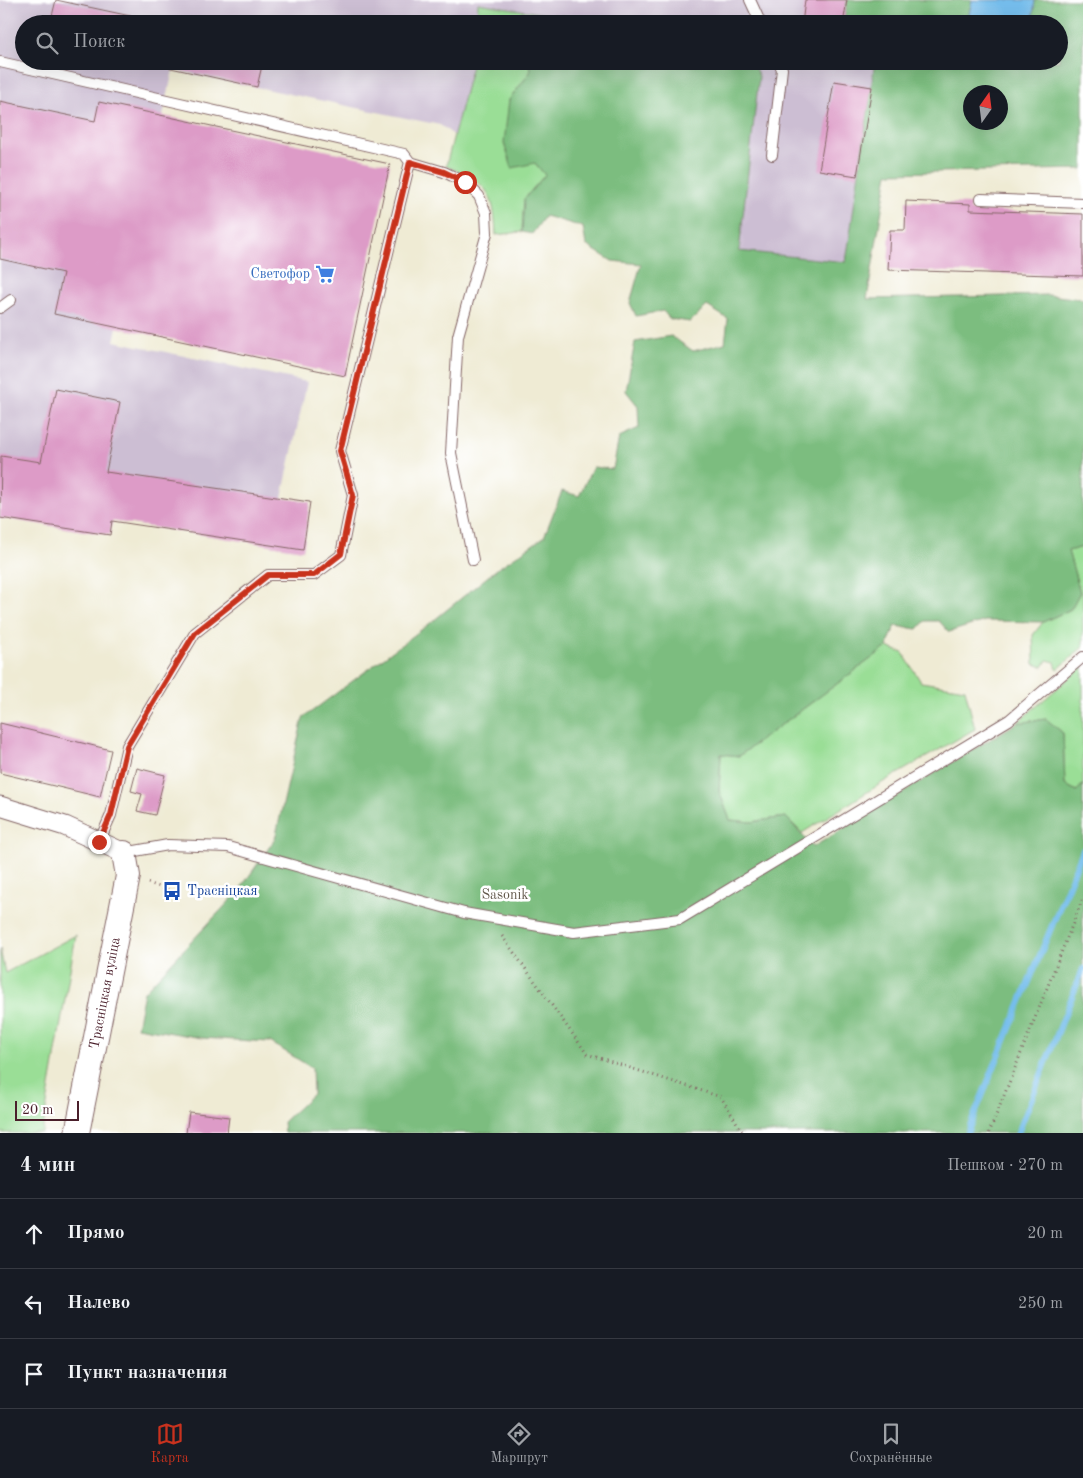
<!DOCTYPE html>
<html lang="ru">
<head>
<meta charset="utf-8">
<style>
  :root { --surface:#171b24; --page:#20242c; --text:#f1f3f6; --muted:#9ea1a6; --line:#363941; --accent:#c8321e }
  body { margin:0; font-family:"Old Standard TT",serif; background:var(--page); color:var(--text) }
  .compass { position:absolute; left:963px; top:85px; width:45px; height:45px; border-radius:50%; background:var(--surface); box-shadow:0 5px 20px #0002; rotate:14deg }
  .scale { position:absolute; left:15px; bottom:12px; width:64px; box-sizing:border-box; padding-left:5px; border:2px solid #4a1f2b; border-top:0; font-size:14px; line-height:18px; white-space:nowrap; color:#4a1f2b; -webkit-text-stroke:4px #fff; paint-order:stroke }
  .stop { position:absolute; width:15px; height:15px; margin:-11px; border:4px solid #c8321e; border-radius:50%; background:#fff }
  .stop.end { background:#c8321e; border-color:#fff; box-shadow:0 1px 5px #0008 }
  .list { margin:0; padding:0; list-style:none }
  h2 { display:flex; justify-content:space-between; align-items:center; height:65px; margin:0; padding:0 20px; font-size:21px }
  h2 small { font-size:16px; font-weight:400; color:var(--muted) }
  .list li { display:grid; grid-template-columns:32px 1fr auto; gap:15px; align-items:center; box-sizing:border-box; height:70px; padding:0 20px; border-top:1px solid var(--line) }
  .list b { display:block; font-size:19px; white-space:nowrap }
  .list em { font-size:16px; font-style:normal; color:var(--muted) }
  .icon { flex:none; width:28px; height:28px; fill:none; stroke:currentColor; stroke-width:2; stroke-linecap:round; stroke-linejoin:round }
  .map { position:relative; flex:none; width:1083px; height:1133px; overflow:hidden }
  .search { position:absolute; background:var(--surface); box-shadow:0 5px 20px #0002; left:15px; right:15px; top:15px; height:55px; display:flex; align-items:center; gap:12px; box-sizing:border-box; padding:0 18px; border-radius:28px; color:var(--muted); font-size:19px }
  .sheet { height:275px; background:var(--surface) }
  nav { display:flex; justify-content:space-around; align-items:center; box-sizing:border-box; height:70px; border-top:1px solid var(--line); background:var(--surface); font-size:14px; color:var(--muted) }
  nav a { display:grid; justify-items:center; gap:2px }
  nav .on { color:var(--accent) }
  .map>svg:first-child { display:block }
  .industrial { fill:#ccbed3 }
  .green { fill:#9ade96; stroke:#727e60 }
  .forest { fill:#7bbd7f; stroke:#626e55; fill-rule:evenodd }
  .water { fill:#74bdec; stroke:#5f6e8c }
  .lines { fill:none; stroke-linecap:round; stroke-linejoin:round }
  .stream { stroke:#74bdec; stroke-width:6 }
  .building { fill:#dd9bc7 }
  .service-casing { stroke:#846666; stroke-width:12 }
  .minor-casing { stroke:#846666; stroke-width:21 }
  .tertiary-casing { stroke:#846666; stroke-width:26 }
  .path { stroke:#846666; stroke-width:3; stroke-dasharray:1 4; stroke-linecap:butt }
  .service { stroke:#fff; stroke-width:10 }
  .minor { stroke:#fff; stroke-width:19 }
  .tertiary { stroke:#fff; stroke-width:24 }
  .route { stroke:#c8321e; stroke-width:6 }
  .labels { text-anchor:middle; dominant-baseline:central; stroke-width:5; stroke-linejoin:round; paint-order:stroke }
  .shop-label { font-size:14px; fill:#366cbe; stroke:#fff; text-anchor:end }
  .transit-label { font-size:14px; fill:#164399; stroke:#fff; text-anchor:start }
  .park-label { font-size:14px; fill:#62584b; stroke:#fff }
  .street-label { font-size:14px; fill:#4a1f2b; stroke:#fff }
</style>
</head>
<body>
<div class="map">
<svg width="1083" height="1133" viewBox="0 0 1083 1133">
  <rect width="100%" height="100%" fill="#fff"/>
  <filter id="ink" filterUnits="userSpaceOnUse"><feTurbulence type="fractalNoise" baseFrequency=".02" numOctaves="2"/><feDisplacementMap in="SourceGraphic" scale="10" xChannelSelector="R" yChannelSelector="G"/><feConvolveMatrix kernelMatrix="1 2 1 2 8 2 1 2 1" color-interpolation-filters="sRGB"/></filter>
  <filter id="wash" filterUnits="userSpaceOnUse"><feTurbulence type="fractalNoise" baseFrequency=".0096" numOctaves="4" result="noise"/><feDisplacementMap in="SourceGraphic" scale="20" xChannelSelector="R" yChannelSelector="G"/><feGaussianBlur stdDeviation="1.12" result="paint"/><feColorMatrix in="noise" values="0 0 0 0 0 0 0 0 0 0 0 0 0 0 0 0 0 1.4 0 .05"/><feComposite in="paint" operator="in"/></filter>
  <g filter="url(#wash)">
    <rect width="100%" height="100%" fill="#efebd4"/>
    <path class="industrial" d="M0 0H847L843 24H626L532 12 478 3 477 24H24V61H473L455 136 440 125 173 70 114 341 307 382 282 498 310 502 303 550 112 521 110 535 0 518Z
      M751 61H875L846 262 738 252 759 76Z"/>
    <path class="green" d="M478 3 532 12 529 24H477Z
      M473 61H528L531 71 509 100 535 163 545 175 524 199 522 232 496 235C494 190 487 183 446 166Z
      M1083 547V647L1057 670 1055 662 1047 660 1043 667 1034 664 1033 635 1043 622 1071 609 1080 592 1068 551Z
      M887 647 903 653 921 682 965 689 975 729 885 781 802 833 786 817 751 822 730 820 719 791 721 754 739 756Z
      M1083 666V784L1077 791 1065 785 1063 733 1046 719 1017 723Z
      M76 935 42 1133H0V949L5 973Z"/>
    <path class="forest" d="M847 0H972L968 19 976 24H843Z
      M1035 0H1083V169L888 173 867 299 1048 295 1083 299V547L1068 551 1080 592 1071 609 1043 622 985 621 949 632 939 621H925L918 629 895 626 887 647 739 756 721 754 719 791 730 820 751 822 786 817 813 847 1017 723 1046 719 1063 733 1065 785 1077 791 1083 784V1133H284L283 1122 313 1094 312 1068 270 1042 202 1038 137 1027 144 992 238 892 275 839 303 718 433 621 497 569 544 537 562 491 579 496 593 467 613 469 619 437 639 428 638 406 626 391 635 342 671 336 693 351 725 343 728 319 707 306 690 322 670 319 663 311 636 316 630 303 641 264 612 261 586 245 583 227 545 216 532 234 522 232 524 199 545 175 535 163 512 168 504 143 509 100 531 71 528 61H751L759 76 739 251 846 262 875 61H1059V24H1032ZM970 92H1000V122H970Z
      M532 12 626 24H529Z"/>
    <path class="water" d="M972 0H1035L1032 24H976L968 19Z"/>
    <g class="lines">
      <path class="stream" d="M967 1133 1083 850
        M1018 1133 1083 969"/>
    </g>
    <g id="blocks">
      <path class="building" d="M56 0 163 23V24H50Z
        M805 0H847L843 24H802Z
        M139 61H263L257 87Z
        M834 81 872 87 857 176 819 170Z
        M0 101 95 121 99 102 390 164 345 376 54 314 63 273 0 259Z
        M906 201 970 204V210L1083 214V276L888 270 890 230H905Z
        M56 389 120 402 106 472 310 502 303 550 112 521 110 535 0 518 1 456 41 462Z
        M0 723 111 750 100 797 0 773Z
        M137 768 165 775 155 815 137 811 142 794 131 791Z
        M189 1112 229 1117 227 1133H186Z"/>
    </g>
  </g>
  <g filter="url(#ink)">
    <use href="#blocks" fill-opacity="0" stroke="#846666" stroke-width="1"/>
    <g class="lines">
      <g class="service-casing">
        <path id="service" d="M750 0 761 24
          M0 62 404 154 410 162 340 451 353 495 341 555 314 575H268L195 633 127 746 111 815 99 842
          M772 155 782 69 778 61
          M410 162 444 172 465 182 479 196 486 213 487 233 458 336 451 453 473 560
          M981 199 1083 203
          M0 308 11 300
          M124 853 168 845 228 847 464 913 574 932 680 919 1009 720 1083 657"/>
      </g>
      <g class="minor-casing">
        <path id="minor" d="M0 806 65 826 124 853"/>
      </g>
      <g class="tertiary-casing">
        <path id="tertiary" d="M77 1133 128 876 124 853"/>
      </g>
      <path class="path" d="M148 883 172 891
        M502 936 587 1054 721 1097 743 1133
        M989 1133 1083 898"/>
      <use href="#service" class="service"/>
      <use href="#minor" class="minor"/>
      <use href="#tertiary" class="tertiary"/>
    </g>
  </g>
  <g class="lines" filter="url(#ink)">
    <path class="route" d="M99 842 111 815 127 746 195 633 268 575H314L341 554 353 495 340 451 410 162 444 172 465 182"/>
  </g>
  <defs>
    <g id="supermarket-bare" transform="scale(1.5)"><path d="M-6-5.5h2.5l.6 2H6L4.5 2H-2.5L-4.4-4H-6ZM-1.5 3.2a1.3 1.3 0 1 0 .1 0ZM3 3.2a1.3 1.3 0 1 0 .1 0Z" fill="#3f7fe0" stroke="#fff" stroke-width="2.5" paint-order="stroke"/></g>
    <g id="bus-bare" transform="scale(1.5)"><path d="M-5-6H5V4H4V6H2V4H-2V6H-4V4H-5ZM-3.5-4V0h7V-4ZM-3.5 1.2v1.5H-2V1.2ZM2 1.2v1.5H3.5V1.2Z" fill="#1a4fb4" stroke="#fff" stroke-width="2.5" paint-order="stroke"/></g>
  </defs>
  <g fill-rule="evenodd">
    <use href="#supermarket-bare" x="325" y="274"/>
    <use href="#bus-bare" x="172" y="891"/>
  </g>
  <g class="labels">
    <g class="shop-label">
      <text x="310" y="274">Светофор</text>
    </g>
    <g class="transit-label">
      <text x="187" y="891">Трасніцкая</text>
    </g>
    <g class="park-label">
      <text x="505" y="895">Sasonik</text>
    </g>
    <g class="street-label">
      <text transform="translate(105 993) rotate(-79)">Трасніцкая вуліца</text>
    </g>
  </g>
</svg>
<svg class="compass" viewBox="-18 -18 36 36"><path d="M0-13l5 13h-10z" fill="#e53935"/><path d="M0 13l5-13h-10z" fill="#9ea1a6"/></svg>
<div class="scale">20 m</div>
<div class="stop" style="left:465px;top:182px"></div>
<div class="stop end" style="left:99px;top:842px"></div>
<div class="search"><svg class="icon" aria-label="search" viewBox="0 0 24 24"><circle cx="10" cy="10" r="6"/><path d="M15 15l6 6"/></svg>Поиск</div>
</div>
<section class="sheet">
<h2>4 мин<small>Пешком · 270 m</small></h2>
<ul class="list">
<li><svg class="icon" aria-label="ahead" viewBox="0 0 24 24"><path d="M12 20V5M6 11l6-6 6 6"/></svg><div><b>Прямо</b></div><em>20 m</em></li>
<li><svg class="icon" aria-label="left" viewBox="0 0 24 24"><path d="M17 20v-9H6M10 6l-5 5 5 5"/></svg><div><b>Налево</b></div><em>250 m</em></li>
<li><svg class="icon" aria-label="arrive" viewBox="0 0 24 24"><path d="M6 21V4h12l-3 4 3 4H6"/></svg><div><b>Пункт назначения</b></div></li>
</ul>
</section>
<nav>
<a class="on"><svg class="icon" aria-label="map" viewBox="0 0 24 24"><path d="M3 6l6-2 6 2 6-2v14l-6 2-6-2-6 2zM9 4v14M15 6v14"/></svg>Карта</a>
<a><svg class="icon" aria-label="directions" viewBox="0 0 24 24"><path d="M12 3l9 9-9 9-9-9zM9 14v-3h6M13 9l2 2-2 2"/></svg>Маршрут</a>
<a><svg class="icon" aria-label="saved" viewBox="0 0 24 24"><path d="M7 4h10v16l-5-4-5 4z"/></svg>Сохранённые</a>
</nav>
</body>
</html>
